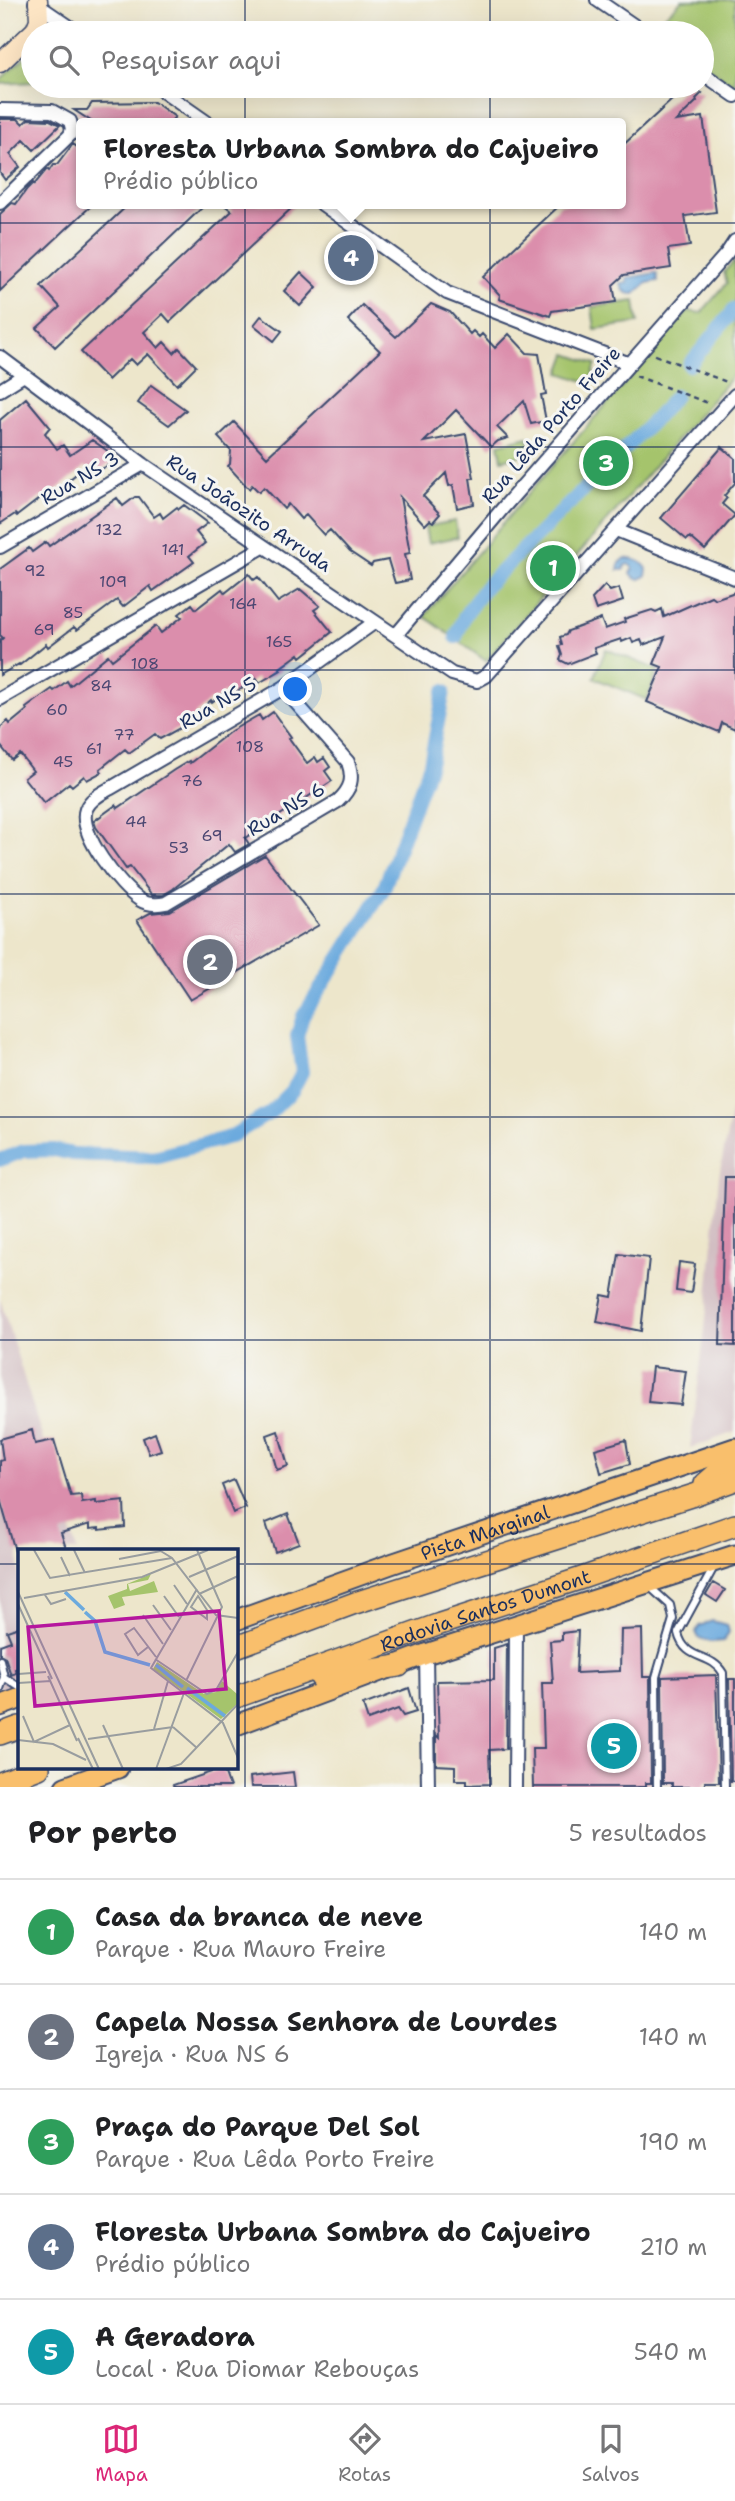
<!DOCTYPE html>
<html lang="pt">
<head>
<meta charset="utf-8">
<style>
  :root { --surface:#fff; --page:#f6f6f6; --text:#202124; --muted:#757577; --line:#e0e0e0; --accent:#db2777 }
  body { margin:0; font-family:"Shantell Sans",sans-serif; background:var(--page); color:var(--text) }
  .you { position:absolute; left:296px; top:690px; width:24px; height:24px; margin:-18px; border:5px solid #fff; border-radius:50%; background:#1a73e8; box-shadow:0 0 0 10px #1a73e833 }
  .badge { display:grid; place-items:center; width:46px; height:46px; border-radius:50%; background:var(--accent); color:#fff; font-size:23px; font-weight:700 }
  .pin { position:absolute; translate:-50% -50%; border:4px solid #fff; box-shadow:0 2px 7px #0006 }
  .popup { position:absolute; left:76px; top:118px; width:550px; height:91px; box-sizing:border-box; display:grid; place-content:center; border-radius:7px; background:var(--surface); filter:drop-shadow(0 2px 5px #0005); font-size:23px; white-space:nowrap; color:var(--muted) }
  .popup b { font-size:26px; color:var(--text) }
  .popup::after { content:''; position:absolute; left:50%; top:100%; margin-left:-14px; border:14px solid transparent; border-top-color:var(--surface) }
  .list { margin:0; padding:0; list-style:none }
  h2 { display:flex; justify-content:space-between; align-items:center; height:91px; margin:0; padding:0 28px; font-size:30px }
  h2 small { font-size:23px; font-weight:400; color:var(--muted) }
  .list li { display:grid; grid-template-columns:46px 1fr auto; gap:21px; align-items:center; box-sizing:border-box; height:105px; padding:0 28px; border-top:2px solid var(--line) }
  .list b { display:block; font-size:26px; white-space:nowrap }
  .list p { margin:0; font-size:23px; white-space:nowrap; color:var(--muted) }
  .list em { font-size:23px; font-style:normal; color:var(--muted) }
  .icon { flex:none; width:38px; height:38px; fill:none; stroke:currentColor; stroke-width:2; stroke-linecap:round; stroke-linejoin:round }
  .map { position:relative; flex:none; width:735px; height:1787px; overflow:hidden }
  .search { position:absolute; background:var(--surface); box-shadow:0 7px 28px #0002; left:21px; right:21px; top:21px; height:77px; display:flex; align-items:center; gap:18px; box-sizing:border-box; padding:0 24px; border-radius:38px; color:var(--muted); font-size:26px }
  .sheet { height:616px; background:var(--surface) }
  nav { display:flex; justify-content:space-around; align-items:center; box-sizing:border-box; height:98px; border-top:2px solid var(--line); background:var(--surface); font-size:19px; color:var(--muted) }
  nav a { display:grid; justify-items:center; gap:4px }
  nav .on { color:var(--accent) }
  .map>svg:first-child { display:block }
  .industrial { fill:#d2bec2 }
  .green { fill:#a5c46c; stroke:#607a65; stroke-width:2 }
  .water { fill:#6caade; stroke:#446c9e; stroke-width:2 }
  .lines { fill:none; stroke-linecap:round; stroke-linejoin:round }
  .canal { stroke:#6caade; stroke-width:14 }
  .building { fill:#db8eac }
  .service-casing { stroke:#3a4a6e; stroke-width:10 }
  .minor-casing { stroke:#3a4a6e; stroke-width:16 }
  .secondary-casing { stroke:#3a4a6e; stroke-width:21 }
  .primary-casing { stroke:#3a4a6e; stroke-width:23 }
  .trunk-casing { stroke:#3a4a6e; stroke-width:24 }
  .path { stroke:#3a4a6e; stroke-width:2.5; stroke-dasharray:5 5; stroke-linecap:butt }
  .service { stroke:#fff; stroke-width:6 }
  .minor { stroke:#fff; stroke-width:12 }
  .secondary { stroke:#fde5c4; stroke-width:18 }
  .primary { stroke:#f9bf6c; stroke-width:19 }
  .trunk { stroke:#f9bf6c; stroke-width:21 }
  .grid { fill:none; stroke:#1b2f5e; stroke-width:2; stroke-opacity:0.55 }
  .labels { text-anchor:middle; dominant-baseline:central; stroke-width:6; stroke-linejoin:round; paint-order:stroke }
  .number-label { font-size:16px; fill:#4b4772 }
  .street-label { font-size:19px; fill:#1b2f5e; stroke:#f6f6f2 }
  .inset-river { fill:none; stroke:#6caade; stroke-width:3.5 }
  .inset-road { fill:none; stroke:#999d9f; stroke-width:2 }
  .view { fill:#b5179e; fill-opacity:0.15; stroke:#b5179e; stroke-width:3.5 }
  .inset-edge { fill:none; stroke:#1b2f5e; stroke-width:3.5 }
</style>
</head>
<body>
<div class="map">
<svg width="735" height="1787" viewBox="0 0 735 1787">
  <rect width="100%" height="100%" fill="#f6f6f2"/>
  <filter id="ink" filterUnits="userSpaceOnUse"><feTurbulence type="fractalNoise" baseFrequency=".0143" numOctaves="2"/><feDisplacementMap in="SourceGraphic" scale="14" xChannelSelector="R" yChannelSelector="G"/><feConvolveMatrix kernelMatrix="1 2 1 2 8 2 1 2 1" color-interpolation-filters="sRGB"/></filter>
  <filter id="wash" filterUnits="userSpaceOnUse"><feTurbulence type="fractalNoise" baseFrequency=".00686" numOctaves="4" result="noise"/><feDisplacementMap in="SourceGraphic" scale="28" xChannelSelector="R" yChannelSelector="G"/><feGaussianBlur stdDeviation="1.57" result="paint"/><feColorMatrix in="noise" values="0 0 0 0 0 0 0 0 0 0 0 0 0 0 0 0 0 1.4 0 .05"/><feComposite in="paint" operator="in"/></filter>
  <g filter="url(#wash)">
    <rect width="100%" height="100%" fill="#ede6cb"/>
    <path class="industrial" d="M735 1093V1432L690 1448 705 1329 719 1176Z
      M0 1299 77 1551H19V1692L0 1699Z"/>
    <path class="green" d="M682 0H735V86L702 63V33H657L651 29Z
      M33 49V82L0 84V80Z
      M735 260V373L486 661 424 616 527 495 688 311 701 313 727 283 724 272Z
      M635 301 638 323 595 329 592 307Z
      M567 354 596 364 590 383 560 373Z
      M528 437 531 453 502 460 499 444Z
      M455 521 458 537 428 543 425 527Z
      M606 649 658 670 647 700 594 678Z"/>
    <path class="water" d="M657 273 658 281 647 283 635 294C627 294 623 292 621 284L628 283 627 278Z
      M624 559C633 558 643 561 647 569L646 576 640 579 635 578 631 573 633 568 629 564 625 565 624 570H618L619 564Z
      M712 1621 727 1625 729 1632 724 1641 710 1642 699 1638 696 1632 699 1626Z"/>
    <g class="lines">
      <path class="canal" d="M689 365 735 309
        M456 637 465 615 485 587 657 417 675 396
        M0 1160 24 1151 54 1150 73 1154 154 1157 230 1137 270 1113 292 1091 302 1072 297 1036 303 1016 384 888 430 764 444 691"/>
    </g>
    <g id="blocks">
      <path class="building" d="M687 86 702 93 696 99 697 101 676 121 703 117 716 212 685 216 690 246 668 249 671 268 624 275 613 285 616 302 552 311 550 316 499 299 500 295 483 277 561 204H620V148Z
        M154 102 175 117 169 123H94L74 110H87L92 103Z
        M0 119H18L23 124 28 119 50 120 60 125 34 150 24 140 10 154 20 167 5 180 0 173Z
        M73 144 81 150V204H93L0 291V214L12 203 16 204 27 189 33 183 34 185 47 169 49 171 53 165H57Z
        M129 204H206L55 347 37 328 60 307 41 286Z
        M223 204H296L170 322 163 314 144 332 158 348 164 342 174 353 179 348 196 366 177 385 148 354 136 365 130 359 108 380 81 352 232 211Z
        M301 272 317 287 300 306 284 291Z
        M431 304 450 312 470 334 473 331 479 337 482 334 495 348 509 334 527 353 539 354 546 394 541 395 546 421 531 424 524 401 497 427 508 438 498 441 491 447 456 410 424 442 466 434 474 478H470L474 504 457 508 453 485 449 486 446 473 423 496 440 514 433 522 430 520 425 525 400 497 410 553 405 554 410 580 395 583 388 560 373 563 371 566 350 552 330 530 324 535 306 515 301 519 288 504 284 509 264 487 259 492 252 485 249 489 228 466 230 464 231 451 218 437 234 422 267 457 380 351 348 320 362 305 396 337Z
        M261 316 282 331 274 341 254 325Z
        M151 385 186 410 169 425 138 403Z
        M26 398 50 427 45 433 57 449 63 445 70 455 92 440 119 459 91 475 85 467 45 499 43 496 17 516 15 514 0 524V420Z
        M722 447 735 458V483L724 496 727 498 722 504 735 515 705 550 690 537 687 540 661 518Z
        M135 497H139L154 517 160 513 163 518 177 507 179 509 184 505 208 523 196 532 205 543 189 556 194 562 153 591 150 586 123 607 117 600 77 630 74 627 48 647 46 644 20 665 19 664 0 675V641L3 638 0 635V569L29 548 32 552 46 542 49 546 117 498 123 506Z
        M249 574 254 580 258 577 278 602 300 589 320 606 314 610 332 632 301 657 299 654 280 668 281 670 259 683 256 678 229 697 225 692 212 702 211 700 180 728 160 739 155 734 129 753 125 749 100 769 102 772 87 780 84 776 72 786 69 783 44 803 24 778 33 771 20 754 12 760 0 745V728L8 721 10 724 27 710 26 708 52 689 54 691 67 681 70 686 108 655 112 660 156 626 161 633 182 617 179 614 192 604 196 609 222 589 225 593Z
        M605 585 610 591 619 588 623 601 596 610 592 599Z
        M735 592V729L722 723 719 732 647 702 662 667 654 664 665 637 643 645 641 640 633 643 631 638 622 642 621 639 594 648 596 653 568 664 560 660 562 655 559 646 562 645 560 637 566 635 568 631 601 619 605 629 625 622 624 619 652 610 656 612 662 609 664 617 711 596 715 599Z
        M273 712 291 737 289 738 307 763 315 757 318 762 324 758 330 767 325 771 332 781 245 838 249 844 235 852 229 844 173 889 163 895H152L130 867 126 869 96 827 94 821 116 805 118 808 174 770 189 761 190 763 231 731 259 715 262 720Z
        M265 855 319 925 190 1000 137 920 150 913 170 911Z
        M725 1177H735V1346L720 1345Z
        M619 1254 649 1258 641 1331 597 1322 602 1295 612 1297Z
        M679 1262 695 1264 691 1293 676 1291Z
        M652 1367 686 1371 681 1405 648 1402Z
        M32 1430 35 1444 54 1440 71 1496 81 1495 82 1503 96 1501V1504L124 1501 125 1527 99 1530V1528L90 1529V1524L61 1533 67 1551H15L0 1499V1461L3 1460 0 1439Z
        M278 1431 288 1466 277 1470 267 1435Z
        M155 1433 161 1450 149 1454 143 1438Z
        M626 1440 630 1464 601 1473 595 1449Z
        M234 1480 246 1508 233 1513 222 1485Z
        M288 1514 299 1543 275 1552 266 1523Z
        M713 1583 725 1590 717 1602 706 1595Z
        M19 1627V1668L15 1669 16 1673 11 1675 5 1657 0 1654V1645L11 1641 7 1631Z
        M642 1629 643 1677H650L651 1783H646V1787H533L532 1748H544L542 1683H553L550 1641 562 1640V1633L578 1631 576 1673 620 1671 621 1630Z
        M507 1644 506 1749 489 1750 490 1784 467 1785V1780H455V1766L436 1765V1735L439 1738 437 1681 494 1680V1648Z
        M716 1675 719 1782H705V1787H672V1783H663L662 1677Z
        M729 1679H735V1781H731Z
        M409 1688 416 1712 403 1716 398 1709 368 1720 363 1705Z
        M223 1768 230 1787H174L173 1785Z
        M293 1772 295 1787H251L250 1777Z"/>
    </g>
  </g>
  <g filter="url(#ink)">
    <use href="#blocks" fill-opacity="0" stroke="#3a4a6e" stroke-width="2"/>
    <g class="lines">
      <g class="service-casing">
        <path id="service" d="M714 1567 678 1633C685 1662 711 1652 723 1673L725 1787
          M650 1587 670 1605 673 1619 656 1677 657 1787
          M0 1660 4 1677 0 1689
          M4 1677 19 1687"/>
      </g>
      <g class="minor-casing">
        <path id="minor" d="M597 0 645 33
          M35 3 79 33
          M702 73 735 96
          M155 86 208 123
          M0 110 52 111 70 121 72 129 70 135 0 203
          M322 204 447 293 630 364
          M0 357 143 464 452 674 477 681 486 676 735 395
          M0 390 24 375
          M616 530 735 578
          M0 547 143 464
          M396 635 503 508 727 253 735 241
          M283 688 348 762C354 779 351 789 338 801L166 903C157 905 148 905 140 900 120 887 77 833 86 809 90 799 102 793 111 788L283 688 375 622
          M0 699 263 547
          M426 1654 428 1787
          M515 1787 516 1624"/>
      </g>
      <g class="secondary-casing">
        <path id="secondary" d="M0 63 35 30 39 20 38 0"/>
      </g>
      <g class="primary-casing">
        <g id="primary">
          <path id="s1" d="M236 1620 391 1564 735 1448"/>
          <path d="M0 1706 19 1699"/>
          <path d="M236 1725 426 1654 735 1555"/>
          <path d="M65 1787 118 1768"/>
        </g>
      </g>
      <g class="trunk-casing">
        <g id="trunk">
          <path d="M705 1484 721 1470 735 1463"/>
          <path d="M236 1647 355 1603 694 1495 735 1480"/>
          <path d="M321 1678 399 1666"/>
          <path id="s2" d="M236 1697 440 1624 579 1579 735 1525"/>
          <path d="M0 1734 19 1727"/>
          <path d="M0 1783 39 1768"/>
        </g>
      </g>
      <path class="path" d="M655 355 727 382
        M636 376 708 403"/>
      <use href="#service" class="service"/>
      <use href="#minor" class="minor"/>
      <use href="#secondary" class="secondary"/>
      <use href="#primary" class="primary"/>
      <use href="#trunk" class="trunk"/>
    </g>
  </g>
  <path class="grid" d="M245 0V33M490 0V33M245 86V1787M490 86V1787M0 223H735M0 447H735M0 670H735M0 894H735M0 1117H735M0 1340H735M0 1564H19M236 1564H735"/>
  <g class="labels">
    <g class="number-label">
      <text x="109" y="529">132</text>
      <text x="173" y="549">141</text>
      <text x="35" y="570">92</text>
      <text x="113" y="581">109</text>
      <text x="243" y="603">164</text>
      <text x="73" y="612">85</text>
      <text x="44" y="629">69</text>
      <text x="279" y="641">165</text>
      <text x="145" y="663">108</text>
      <text x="101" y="685">84</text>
      <text x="57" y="709">60</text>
      <text x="124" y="734">77</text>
      <text x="250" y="746">108</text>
      <text x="94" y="748">61</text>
      <text x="63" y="761">45</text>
      <text x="192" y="780">76</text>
      <text x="136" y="821">44</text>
      <text x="212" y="835">69</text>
      <text x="179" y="847">53</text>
    </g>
    <g class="street-label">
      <text transform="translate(551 425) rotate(-49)">Rua Lêda Porto Freire</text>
      <text transform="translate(80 478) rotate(-30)">Rua NS 3</text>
      <text transform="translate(249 513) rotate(34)">Rua Joãozito Arruda</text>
      <text transform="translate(218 703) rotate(-30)">Rua NS 5</text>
      <text transform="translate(286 809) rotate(-31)">Rua NS 6</text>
      <text stroke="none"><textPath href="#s1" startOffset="264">Pista Marginal</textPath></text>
      <text stroke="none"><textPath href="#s2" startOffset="264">Rodovia Santos Dumont</textPath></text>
    </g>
  </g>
  <g transform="translate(18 1549)">
    <rect width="220" height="220" fill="#ede6cb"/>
    <path d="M133 25 130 31 110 35 112 42 136 32 140 43 104 48 107 56 96 60 90 47 109 40V35ZM139 113 186 145 198 143 204 132 219 145 220 154 203 170 135 120Z" fill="#a5c46c"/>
    <path class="inset-river" d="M47 43 66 61M67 63 77 72 87 103 132 116M138 116 165 138M169 139 207 167"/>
    <path class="inset-road" d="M16 1 32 29 154 9M56 1 67 24M141 1 154 9 198 66 220 69M43 8 52 27M101 10 143 2M171 28 220 7M156 36 169 55M179 40 133 119 205 174 220 209M0 43 81 220M181 45 220 27M27 46 33 55 48 50M146 47 161 68M180 47 189 61V70L173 58ZM6 49 124 28 190 1M0 55 34 130M135 56 153 81M125 66 145 95M130 98 120 106 107 85 116 79 138 108M137 110 189 145 198 141 220 103M0 125 28 123M30 127 59 192M168 132 204 58 179 1M0 134 33 132M5 167 16 193 52 176M85 176 105 220M155 178 179 199M136 180 150 132M60 189 75 220M70 190 155 178M0 191 35 195 68 211M138 220 166 144M148 220 163 215 220 155"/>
    <path class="view" d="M201 62 208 140 17 157 10 78Z"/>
    <rect width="220" height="220" class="inset-edge"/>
  </g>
</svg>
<div class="you"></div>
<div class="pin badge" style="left:553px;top:568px;background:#2e9e5b">1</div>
<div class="pin badge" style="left:210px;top:962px;background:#6b7280">2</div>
<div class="pin badge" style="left:606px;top:463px;background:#2e9e5b">3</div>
<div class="pin badge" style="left:351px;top:258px;background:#5c6f8a">4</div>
<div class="popup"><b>Floresta Urbana Sombra do Cajueiro</b>Prédio público</div>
<div class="pin badge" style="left:614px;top:1746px;background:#0f9aa8">5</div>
<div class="search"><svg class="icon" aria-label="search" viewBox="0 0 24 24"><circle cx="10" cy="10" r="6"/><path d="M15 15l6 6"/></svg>Pesquisar aqui</div>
</div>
<section class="sheet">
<h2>Por perto<small>5 resultados</small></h2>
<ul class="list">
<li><span class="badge" style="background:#2e9e5b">1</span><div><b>Casa da branca de neve</b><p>Parque · Rua Mauro Freire</p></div><em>140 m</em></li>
<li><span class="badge" style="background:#6b7280">2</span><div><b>Capela Nossa Senhora de Lourdes</b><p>Igreja · Rua NS 6</p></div><em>140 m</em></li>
<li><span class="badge" style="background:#2e9e5b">3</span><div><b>Praça do Parque Del Sol</b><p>Parque · Rua Lêda Porto Freire</p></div><em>190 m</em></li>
<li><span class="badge" style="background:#5c6f8a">4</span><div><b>Floresta Urbana Sombra do Cajueiro</b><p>Prédio público</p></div><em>210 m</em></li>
<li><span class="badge" style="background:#0f9aa8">5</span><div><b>A Geradora</b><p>Local · Rua Diomar Rebouças</p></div><em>540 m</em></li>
</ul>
</section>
<nav>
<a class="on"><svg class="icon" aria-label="map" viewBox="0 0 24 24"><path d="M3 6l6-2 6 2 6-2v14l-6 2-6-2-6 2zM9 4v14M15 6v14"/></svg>Mapa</a>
<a><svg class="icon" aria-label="directions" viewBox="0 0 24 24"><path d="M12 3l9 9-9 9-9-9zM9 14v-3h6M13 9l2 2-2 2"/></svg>Rotas</a>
<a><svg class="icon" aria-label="saved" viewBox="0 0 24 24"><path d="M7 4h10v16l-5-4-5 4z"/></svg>Salvos</a>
</nav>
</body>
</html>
